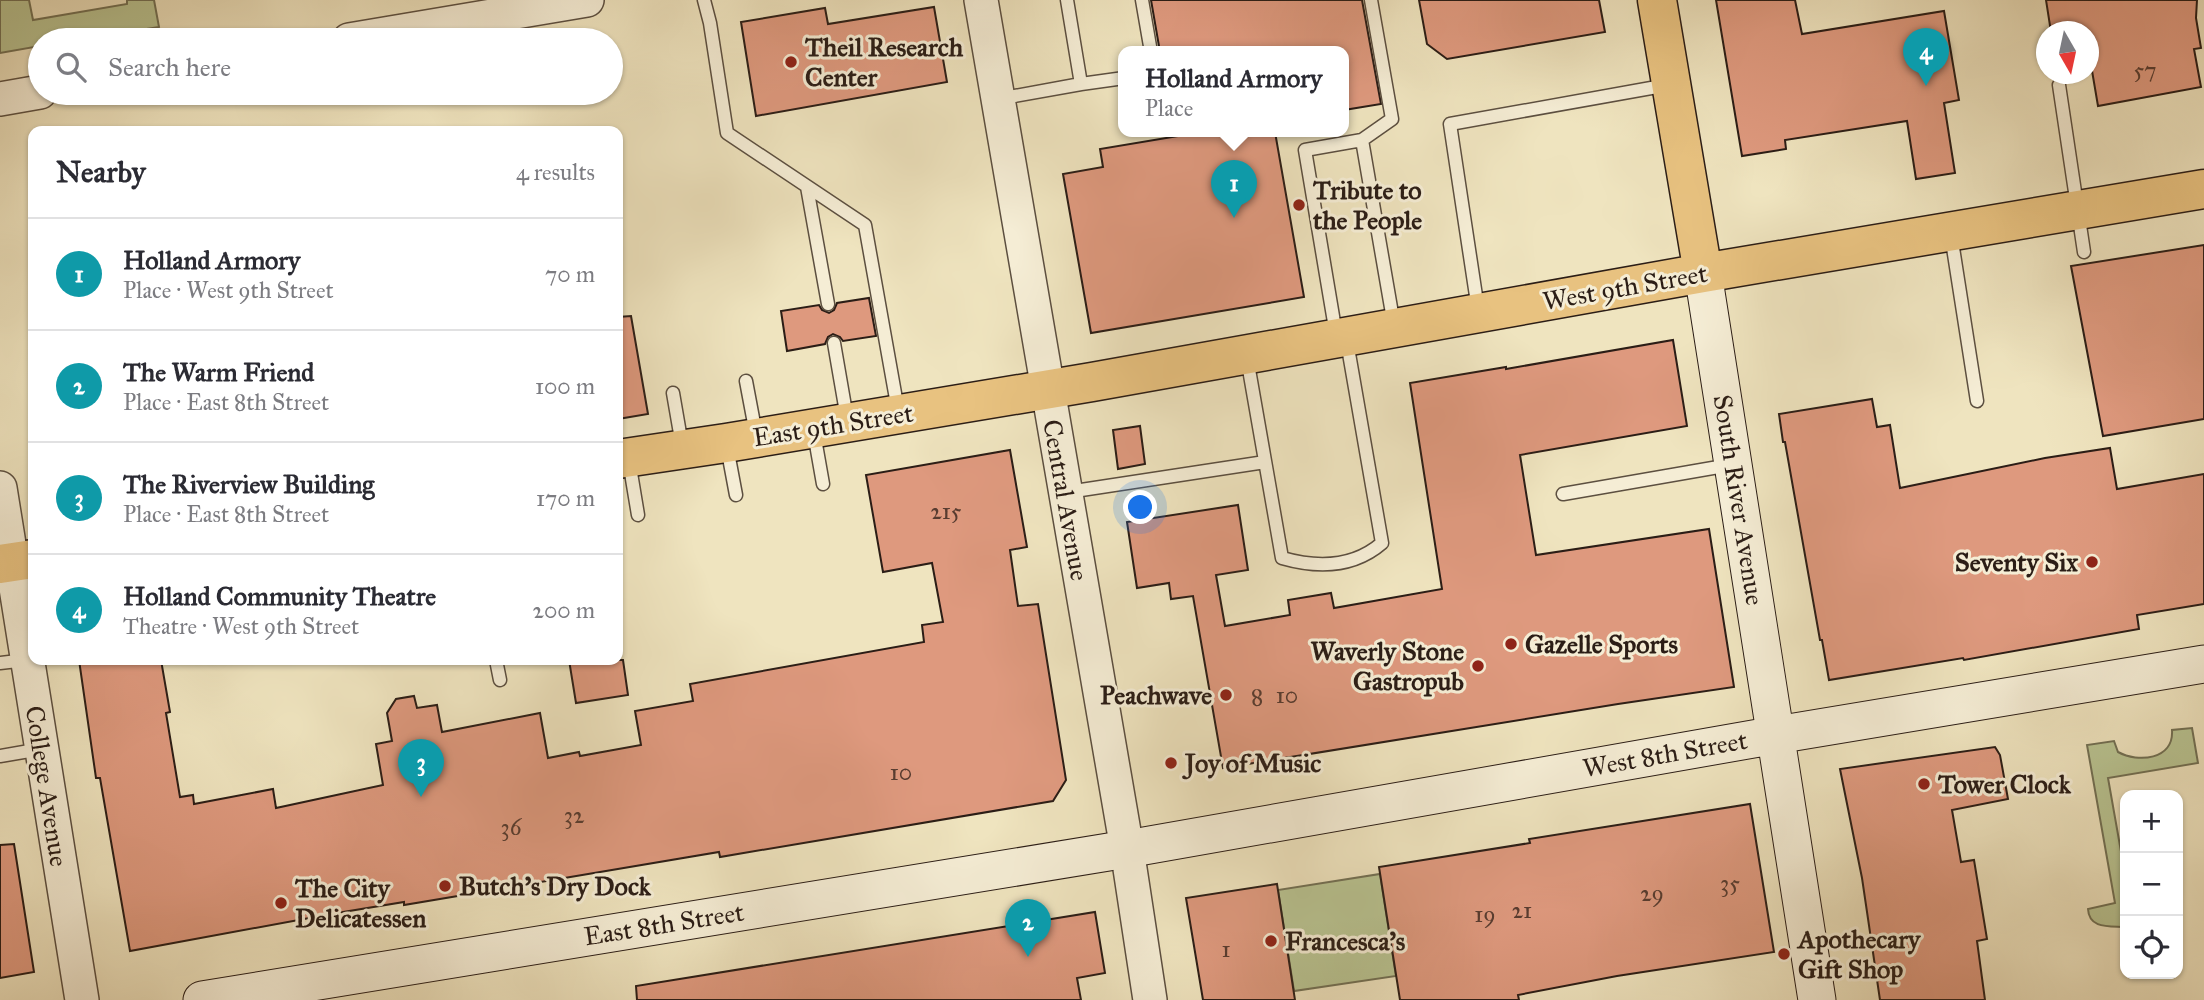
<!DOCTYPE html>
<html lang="en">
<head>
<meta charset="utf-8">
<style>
  :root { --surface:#fff; --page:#f7f7f7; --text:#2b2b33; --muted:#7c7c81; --line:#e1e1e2; --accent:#ea580c }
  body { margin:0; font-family:"IM FELL Great Primer",serif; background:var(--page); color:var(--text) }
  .controls { position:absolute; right:21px; bottom:21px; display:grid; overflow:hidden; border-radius:14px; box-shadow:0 2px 5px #0004 }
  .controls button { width:63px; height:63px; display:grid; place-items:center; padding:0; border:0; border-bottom:2px solid var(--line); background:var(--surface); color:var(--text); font:35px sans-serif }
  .compass { position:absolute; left:2036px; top:21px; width:63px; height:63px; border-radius:50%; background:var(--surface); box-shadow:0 2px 5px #0004; rotate:171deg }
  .you { position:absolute; left:1141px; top:508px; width:24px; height:24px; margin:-18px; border:5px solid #fff; border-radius:50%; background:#1a73e8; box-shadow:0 0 0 10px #1a73e833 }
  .badge { display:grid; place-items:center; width:46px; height:46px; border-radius:50%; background:var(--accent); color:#fff; font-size:23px; font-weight:700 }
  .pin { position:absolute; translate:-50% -58px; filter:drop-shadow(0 2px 4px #0008) }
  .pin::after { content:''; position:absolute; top:37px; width:24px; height:21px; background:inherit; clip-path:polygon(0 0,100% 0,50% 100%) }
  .popup { position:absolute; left:1118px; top:46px; width:231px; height:91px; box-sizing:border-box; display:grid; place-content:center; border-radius:14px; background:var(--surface); filter:drop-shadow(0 2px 5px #0005); font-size:23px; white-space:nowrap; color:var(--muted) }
  .popup b { font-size:26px; color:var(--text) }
  .popup::after { content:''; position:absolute; left:50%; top:100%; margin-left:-14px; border:14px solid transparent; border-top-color:var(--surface) }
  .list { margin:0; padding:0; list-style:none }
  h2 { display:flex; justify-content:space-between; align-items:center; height:91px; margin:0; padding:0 28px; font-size:30px }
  h2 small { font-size:23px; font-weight:400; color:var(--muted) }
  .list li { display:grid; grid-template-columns:46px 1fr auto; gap:21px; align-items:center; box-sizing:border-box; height:112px; padding:0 28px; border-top:2px solid var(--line) }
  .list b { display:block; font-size:26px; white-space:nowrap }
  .list p { margin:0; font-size:23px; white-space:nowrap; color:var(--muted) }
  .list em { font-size:23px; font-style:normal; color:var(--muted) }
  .icon { flex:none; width:38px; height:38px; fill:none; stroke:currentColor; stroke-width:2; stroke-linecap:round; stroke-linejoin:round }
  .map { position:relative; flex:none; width:2204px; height:1000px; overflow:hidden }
  .search { position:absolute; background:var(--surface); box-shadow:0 2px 5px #0004; left:28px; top:28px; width:595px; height:77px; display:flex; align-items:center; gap:18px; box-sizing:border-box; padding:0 24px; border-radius:38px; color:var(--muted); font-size:26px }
  .panel { position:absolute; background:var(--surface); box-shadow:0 2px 5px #0004; left:28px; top:126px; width:595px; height:539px; border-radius:14px }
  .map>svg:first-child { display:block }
  .green { fill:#b9c492; stroke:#727054; stroke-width:2 }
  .building { fill:#de997e; stroke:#2b1d16; stroke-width:2 }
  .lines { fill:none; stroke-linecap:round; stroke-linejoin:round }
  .service-casing { stroke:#5c4f40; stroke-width:15 }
  .tertiary-casing { stroke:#5c4f40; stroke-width:36 }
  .secondary-casing { stroke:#2b1d16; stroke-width:39 }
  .primary-casing { stroke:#2b1d16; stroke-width:41 }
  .service { stroke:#f5edd5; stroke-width:12 }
  .tertiary { stroke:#f5edd5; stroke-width:33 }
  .secondary { stroke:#f5edd5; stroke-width:37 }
  .primary { stroke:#e8c280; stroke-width:38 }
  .poi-dot { fill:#8f2418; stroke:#f5edd5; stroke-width:2.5 }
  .labels { text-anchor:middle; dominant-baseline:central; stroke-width:6; stroke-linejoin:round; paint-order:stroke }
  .number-label { font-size:23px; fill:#583c30 }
  .poi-label { font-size:26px; font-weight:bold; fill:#2b1d16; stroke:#f5edd5; text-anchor:start }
  .street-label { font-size:26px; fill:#2b1d16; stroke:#f5edd5 }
</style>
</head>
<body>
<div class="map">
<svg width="2204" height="1000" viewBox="0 0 2204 1000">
  <rect width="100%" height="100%" fill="#efe4bf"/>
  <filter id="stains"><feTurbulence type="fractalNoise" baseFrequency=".00286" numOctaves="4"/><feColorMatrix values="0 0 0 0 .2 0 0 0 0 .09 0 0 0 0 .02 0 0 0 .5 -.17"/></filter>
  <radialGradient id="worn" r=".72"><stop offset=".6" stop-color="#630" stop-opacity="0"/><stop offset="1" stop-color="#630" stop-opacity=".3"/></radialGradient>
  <path class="green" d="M0 0H29L33 20 127 4V0H154L159 27 78 40H40V46L0 53Z
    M2192 728 2198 763 2108 778 2125 874V927C2109 926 2089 929 2088 909L2115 903 2087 745 2114 741 2118 752C2138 763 2174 760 2172 730Z
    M1380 874 1396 976 1294 991 1278 890Z"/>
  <path class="building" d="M1151 0H1362L1381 104 1344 110V52H1160Z
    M1419 0H1599L1605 32 1447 59 1427 44Z
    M1716 0H1795L1802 34 1944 11 1959 100 1944 103 1955 173 1916 179 1907 121 1785 140 1786 149 1742 156Z
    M2046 0H2197L2196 18 2201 48 2194 49 2201 87 2098 106 2089 53V32H2051Z
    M934 7 947 82 756 116 741 22 825 8 828 24Z
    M1202 132H1275L1304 297 1091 333 1063 174 1103 167 1100 149Z
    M2204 245V419L2103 436 2071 266Z
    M869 298 876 336 843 341 840 337 833 334 828 337 825 344 787 351 781 311 819 305 822 310 829 313 834 310 837 303Z
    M631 316 648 414 618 419V317Z
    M1673 340 1687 426 1520 455 1536 555 1709 529 1734 687 1618 704 1223 768 1193 596 1171 599 1169 583 1137 588 1127 522 1238 505 1248 570 1216 575 1225 626 1290 615 1288 600 1331 593 1334 608 1442 589 1410 383 1506 367V369Z
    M1872 399 1877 427 1890 425 1900 488 2045 458 2110 448 2117 489 2204 474V604L2137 615 2139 629 1964 660 1963 658 1829 680 1822 640H1820L1785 442H1783L1779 414Z
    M1140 426 1145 464 1118 469 1113 430Z
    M1010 450 1027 547 1010 550 1018 606 1038 604 1066 780 1053 801 720 857 719 852 404 905V902L331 914 130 951 100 778H96L79 660H161L170 712 166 713 180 797 193 795 194 804 273 789 276 808 383 785 376 744 392 741 387 713 396 699 414 696 417 708 437 705 442 732 540 713 548 758 579 752 580 756 641 745 635 711 693 701 690 684 924 642 922 625 943 622 932 563 883 572 866 475Z
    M569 660H623L628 695 576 703Z
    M1995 747 2000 755 2008 799 1952 810 1961 862 1974 860 1987 939 1977 941 1985 1000H1880L1862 878 1840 769Z
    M1750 804 1774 952 1617 976 1518 995 1519 1000H1400L1379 867 1530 843 1529 839Z
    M14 844 34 972 0 978V845Z
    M1277 884 1295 1000H1203L1186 898Z
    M1095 912 1105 973 1077 978 1081 1000H637L636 986Z"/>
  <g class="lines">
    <g class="service-casing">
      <path id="service" d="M704 0 710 23 727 133 865 225 898 410
        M1142 0 1151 52
        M1081 84 1124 78
        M2059 85 2084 252
        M998 99 1081 84 1067 0
        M1362 140 1392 119 1371 0
        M807 187 828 304
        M1951 235 1977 401
        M1478 309 1450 124 1668 85
        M1336 334 1305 150 1362 140 1394 325
        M834 343 847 418
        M1247 358 1282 558C1317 568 1353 568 1382 543L1347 342
        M746 381 756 434
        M673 393 682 445
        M814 433 823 484
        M727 447 736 495
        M629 461 638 515
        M1068 492 1265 462
        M1563 494 1730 465
        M496 660 500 680
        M0 663 26 660
        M0 756 41 749"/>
    </g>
    <g class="tertiary-casing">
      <path id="tertiary" d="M981 0 1127 849 1150 1000
        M349 40 587 0
        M0 99 40 92
        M0 488 82 1000"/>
    </g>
    <g class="secondary-casing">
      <path id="secondary" d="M1703 273 1817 1000
        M202 1000 1127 849 1776 735 2204 664"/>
    </g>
    <g class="primary-casing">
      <path id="primary" d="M1657 0 1703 273
        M618 459 726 443 1092 382 1703 273 2204 189
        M0 564 33 559"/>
    </g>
    <use href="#service" class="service"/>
    <use href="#tertiary" class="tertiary"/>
    <use href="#secondary" class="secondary"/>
    <use href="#primary" class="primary"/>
  </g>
  <g class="poi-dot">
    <circle cx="791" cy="62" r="7"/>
    <circle cx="1299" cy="205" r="7"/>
    <circle cx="2092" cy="562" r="7"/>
    <circle cx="1511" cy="644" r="7"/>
    <circle cx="1478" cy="666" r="7"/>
    <circle cx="1226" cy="695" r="7"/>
    <circle cx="1171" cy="763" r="7"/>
    <circle cx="1924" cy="784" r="7"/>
    <circle cx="445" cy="886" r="7"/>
    <circle cx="281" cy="903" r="7"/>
    <circle cx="1271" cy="941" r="7"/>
    <circle cx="1784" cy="954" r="7"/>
  </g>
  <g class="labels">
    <g class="number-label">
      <text x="2145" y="70">57</text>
      <text x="946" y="511">215</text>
      <text x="1287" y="695">10</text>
      <text x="1257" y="697">8</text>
      <text x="901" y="772">10</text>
      <text x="574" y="815">32</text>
      <text x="511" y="827">36</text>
      <text x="1730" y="883">35</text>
      <text x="1652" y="893">29</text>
      <text x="1522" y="910">21</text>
      <text x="1485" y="914">19</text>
      <text x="1226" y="949">1</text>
    </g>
    <g class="poi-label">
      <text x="805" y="47">Theil Research<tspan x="805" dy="30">Center</tspan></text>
      <text x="1313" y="190">Tribute to<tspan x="1313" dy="30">the People</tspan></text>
      <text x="2078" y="562" text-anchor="end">Seventy Six</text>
      <text x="1525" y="644">Gazelle Sports</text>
      <text x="1464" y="651" text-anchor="end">Waverly Stone<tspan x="1464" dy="30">Gastropub</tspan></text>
      <text x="1212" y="695" text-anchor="end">Peachwave</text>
      <text x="1185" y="763">Joy of Music</text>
      <text x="1938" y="784">Tower Clock</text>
      <text x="459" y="886">Butch's Dry Dock</text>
      <text x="295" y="888">The City<tspan x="295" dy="30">Delicatessen</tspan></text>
      <text x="1798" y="939">Apothecary<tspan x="1798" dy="30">Gift Shop</tspan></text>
      <text x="1285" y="941">Francesca's</text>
    </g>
    <g class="street-label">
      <text transform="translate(1625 287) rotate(-10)">West 9th Street</text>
      <text transform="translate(833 425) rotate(-9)">East 9th Street</text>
      <text transform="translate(1066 500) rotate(80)">Central Avenue</text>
      <text transform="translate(1739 500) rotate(81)">South River Avenue</text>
      <text transform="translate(1665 754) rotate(-10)">West 8th Street</text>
      <text transform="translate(47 786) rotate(81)">College Avenue</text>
      <text transform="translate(664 924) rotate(-9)">East 8th Street</text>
    </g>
  </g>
  <rect width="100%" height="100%" filter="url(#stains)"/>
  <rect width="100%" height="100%" fill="url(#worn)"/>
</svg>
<div class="controls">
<button>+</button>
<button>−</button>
<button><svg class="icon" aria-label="locate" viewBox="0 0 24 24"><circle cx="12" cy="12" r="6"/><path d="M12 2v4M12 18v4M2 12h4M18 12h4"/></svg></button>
</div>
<svg class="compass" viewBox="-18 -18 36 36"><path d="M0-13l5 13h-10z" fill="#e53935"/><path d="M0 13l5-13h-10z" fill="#7c7c81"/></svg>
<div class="you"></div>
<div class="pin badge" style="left:1234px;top:218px;background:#0f9aa8">1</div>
<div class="popup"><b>Holland Armory</b>Place</div>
<div class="pin badge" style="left:1028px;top:957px;background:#0f9aa8">2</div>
<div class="pin badge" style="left:421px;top:797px;background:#0f9aa8">3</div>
<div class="pin badge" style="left:1926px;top:86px;background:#0f9aa8">4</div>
<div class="search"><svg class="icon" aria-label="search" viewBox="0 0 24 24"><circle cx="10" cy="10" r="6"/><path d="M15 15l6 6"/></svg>Search here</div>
<section class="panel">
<h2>Nearby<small>4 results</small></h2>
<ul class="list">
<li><span class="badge" style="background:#0f9aa8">1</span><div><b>Holland Armory</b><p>Place · West 9th Street</p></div><em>70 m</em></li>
<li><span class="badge" style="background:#0f9aa8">2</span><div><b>The Warm Friend</b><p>Place · East 8th Street</p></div><em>100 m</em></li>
<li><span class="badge" style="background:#0f9aa8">3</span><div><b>The Riverview Building</b><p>Place · East 8th Street</p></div><em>170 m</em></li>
<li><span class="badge" style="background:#0f9aa8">4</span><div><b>Holland Community Theatre</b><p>Theatre · West 9th Street</p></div><em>200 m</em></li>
</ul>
</section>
</div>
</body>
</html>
